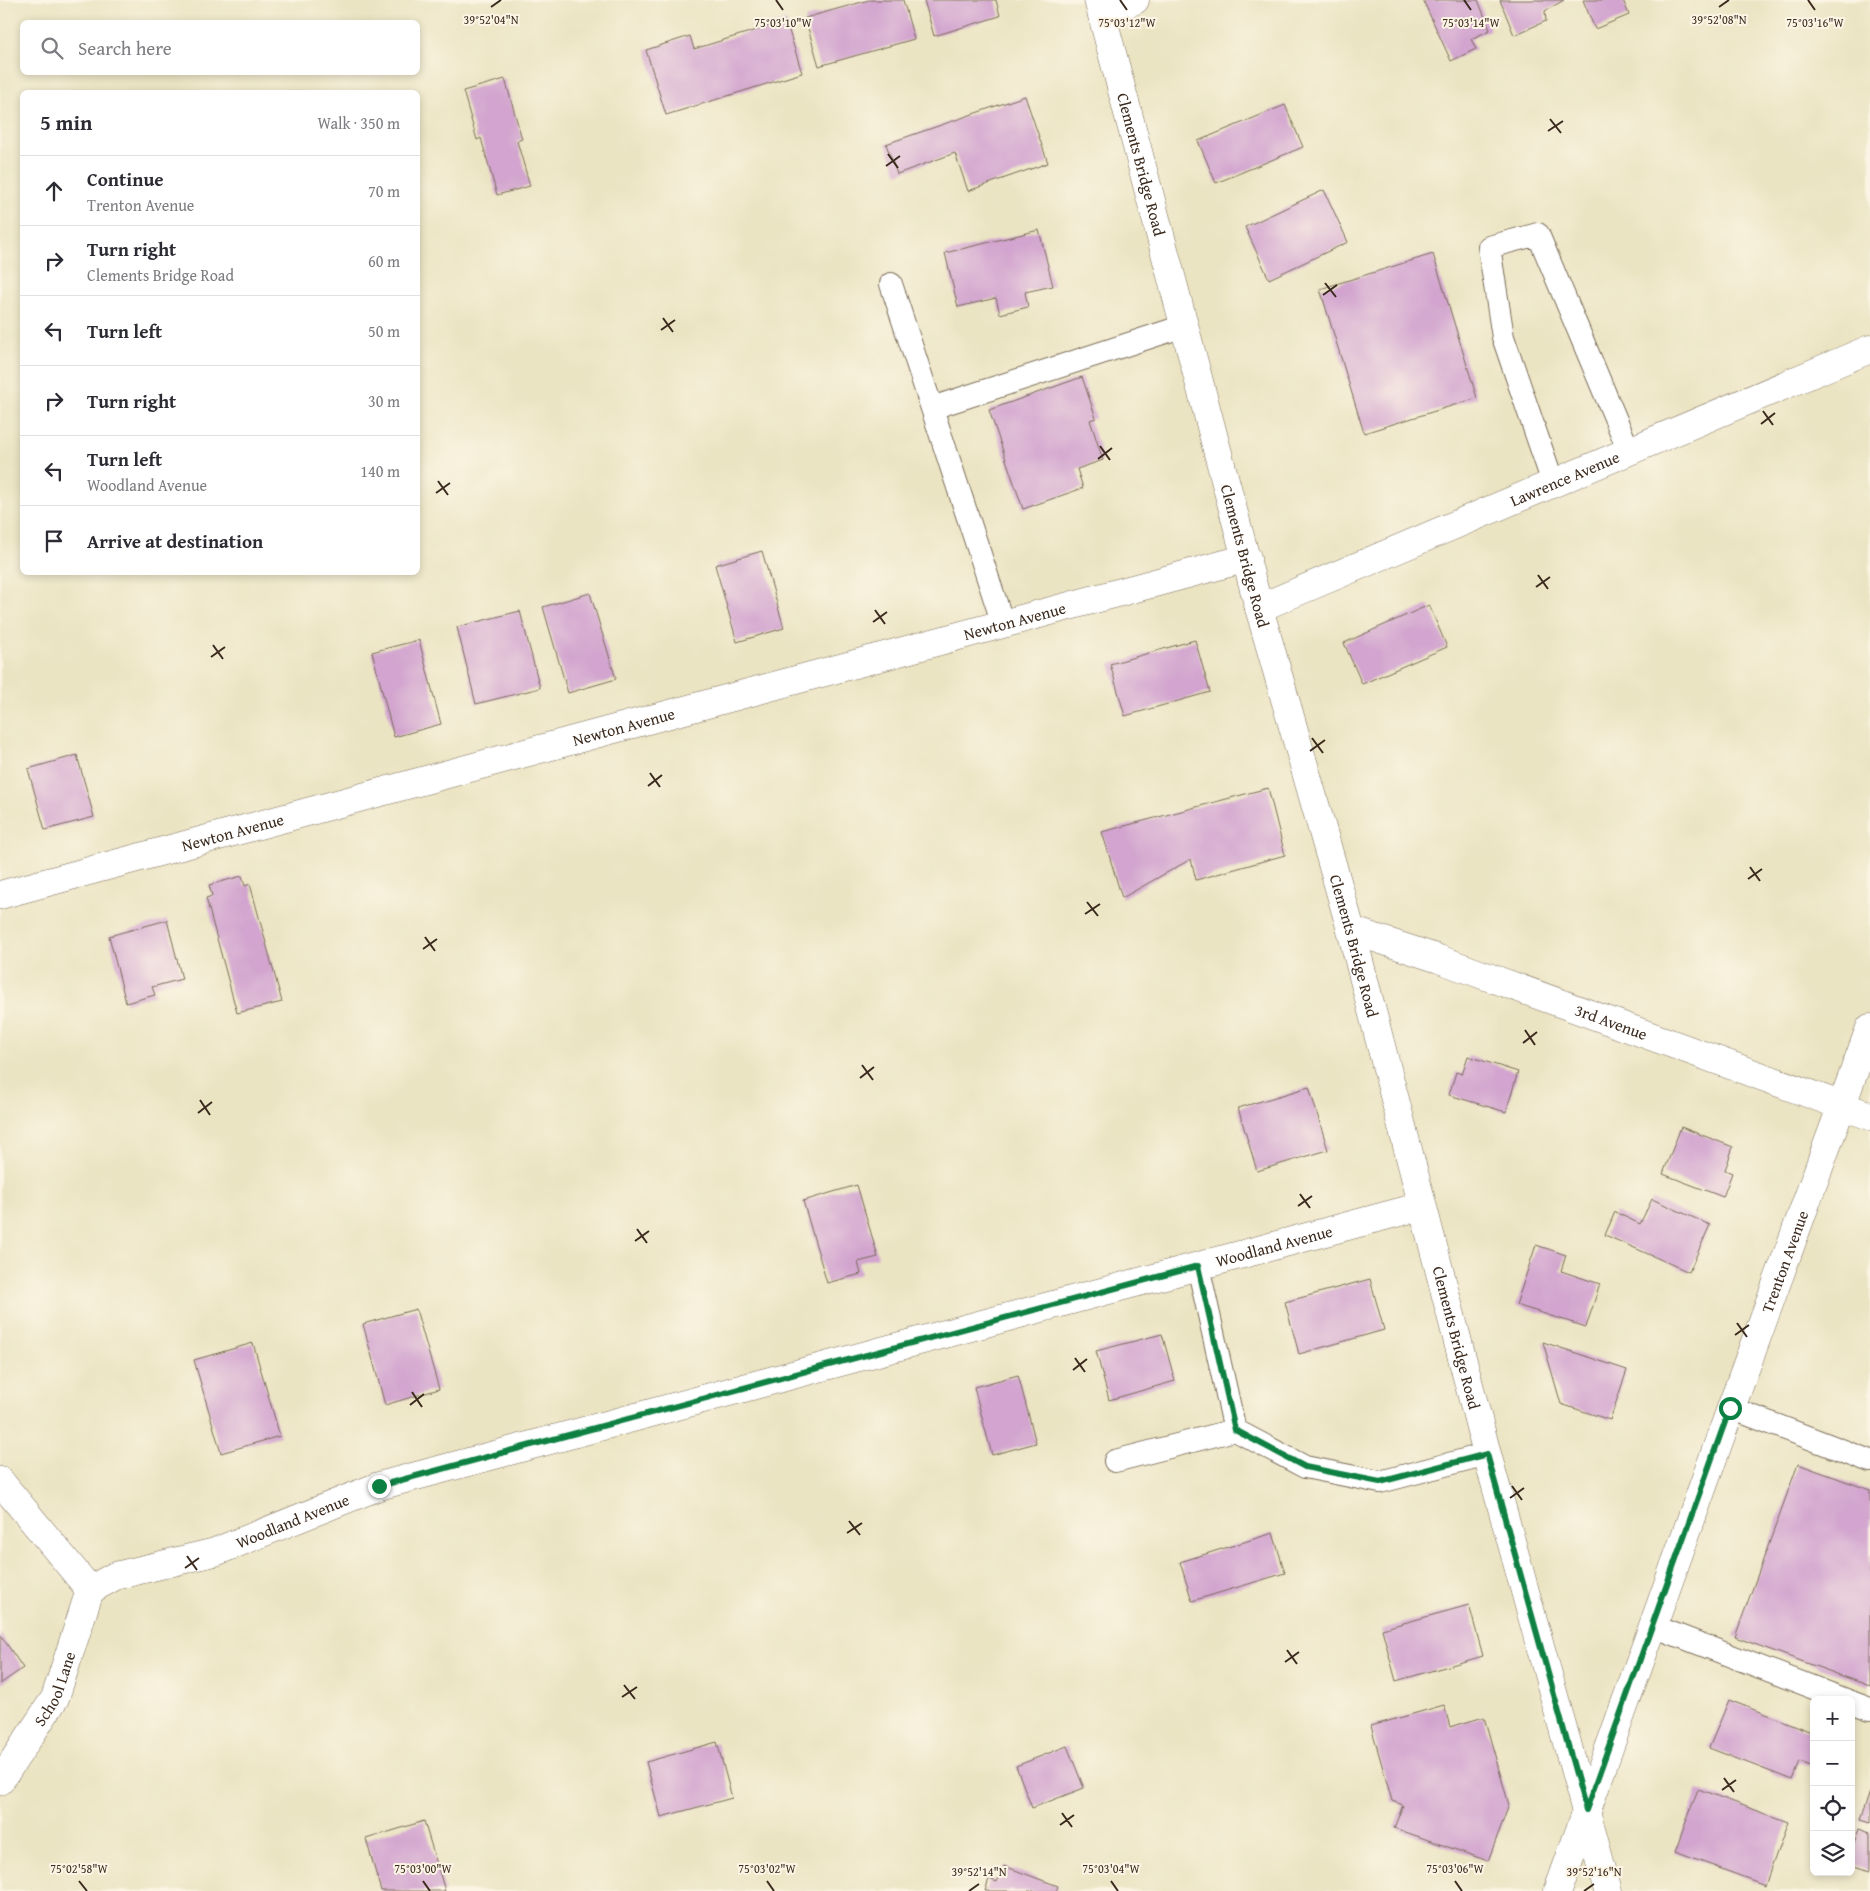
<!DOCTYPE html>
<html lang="en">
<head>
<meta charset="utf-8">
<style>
  :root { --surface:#fff; --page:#f7f7f7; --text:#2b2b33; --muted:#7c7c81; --line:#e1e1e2 }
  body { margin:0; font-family:"Gentium Book Plus",serif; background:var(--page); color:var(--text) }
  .controls { position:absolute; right:15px; bottom:15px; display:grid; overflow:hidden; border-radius:8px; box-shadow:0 2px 8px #0003 }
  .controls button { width:45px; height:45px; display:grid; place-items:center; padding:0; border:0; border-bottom:1px solid var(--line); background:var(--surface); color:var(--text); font:25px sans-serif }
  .stop { position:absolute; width:15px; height:15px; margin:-11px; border:4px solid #0b8043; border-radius:50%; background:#fff }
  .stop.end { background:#0b8043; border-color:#fff; box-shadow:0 1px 5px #0008 }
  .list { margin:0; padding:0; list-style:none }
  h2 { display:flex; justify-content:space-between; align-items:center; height:65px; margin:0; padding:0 20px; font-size:21px }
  h2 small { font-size:16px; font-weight:400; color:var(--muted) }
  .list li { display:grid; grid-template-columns:32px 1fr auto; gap:15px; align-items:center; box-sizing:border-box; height:70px; padding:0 20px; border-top:1px solid var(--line) }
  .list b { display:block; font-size:19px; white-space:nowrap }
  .list p { margin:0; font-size:16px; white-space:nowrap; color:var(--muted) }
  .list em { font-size:16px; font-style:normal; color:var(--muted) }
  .icon { flex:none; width:28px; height:28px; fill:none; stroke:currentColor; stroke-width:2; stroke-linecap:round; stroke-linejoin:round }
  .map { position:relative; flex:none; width:1870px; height:1891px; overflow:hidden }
  .search { position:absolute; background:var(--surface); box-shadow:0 2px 8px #0003; left:20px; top:20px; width:400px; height:55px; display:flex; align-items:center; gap:12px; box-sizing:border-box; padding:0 18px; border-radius:8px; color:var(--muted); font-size:19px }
  .panel { position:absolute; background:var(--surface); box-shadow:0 2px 8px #0003; left:20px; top:90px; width:400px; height:485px; border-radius:8px }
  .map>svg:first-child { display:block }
  .building { fill:#d2a4cf }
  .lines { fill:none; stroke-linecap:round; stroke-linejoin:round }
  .service-casing { stroke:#796b58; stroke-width:24 }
  .minor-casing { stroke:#796b58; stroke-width:29 }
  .tertiary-casing { stroke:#796b58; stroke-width:29 }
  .primary-casing { stroke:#796b58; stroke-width:29 }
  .service { stroke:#fff; stroke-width:22 }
  .minor { stroke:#fff; stroke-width:28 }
  .tertiary { stroke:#fff; stroke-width:28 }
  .primary { stroke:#fff; stroke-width:28 }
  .route { stroke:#0b8043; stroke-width:6 }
  .ticks { fill:none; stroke:#3b2a1e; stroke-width:2 }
  .labels { text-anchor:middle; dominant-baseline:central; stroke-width:4; stroke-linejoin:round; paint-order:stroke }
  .street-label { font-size:16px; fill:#3b2a1e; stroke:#fcf5e5 }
  .ticks-label { font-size:12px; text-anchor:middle; fill:#3b2a1e; stroke:#fcf5e5; stroke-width:4; stroke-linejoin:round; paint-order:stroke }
</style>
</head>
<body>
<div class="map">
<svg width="1870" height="1891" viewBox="0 0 1870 1891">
  <rect width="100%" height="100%" fill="#fcf5e5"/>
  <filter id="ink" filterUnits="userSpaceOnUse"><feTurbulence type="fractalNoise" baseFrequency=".02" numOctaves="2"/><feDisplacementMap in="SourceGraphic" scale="10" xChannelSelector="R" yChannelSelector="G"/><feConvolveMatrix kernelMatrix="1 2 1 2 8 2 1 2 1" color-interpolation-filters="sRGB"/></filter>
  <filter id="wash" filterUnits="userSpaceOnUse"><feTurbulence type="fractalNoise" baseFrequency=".0096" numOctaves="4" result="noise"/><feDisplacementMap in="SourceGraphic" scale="20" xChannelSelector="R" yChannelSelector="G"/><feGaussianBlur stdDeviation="1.12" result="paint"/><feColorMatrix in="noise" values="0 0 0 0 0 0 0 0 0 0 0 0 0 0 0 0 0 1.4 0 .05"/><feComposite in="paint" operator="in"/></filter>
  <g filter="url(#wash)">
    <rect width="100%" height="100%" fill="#ebe4c3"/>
    <g id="blocks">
      <path class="building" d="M869 0H903L914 39 819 66 805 18Z
        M924 0H996L1000 16 934 36Z
        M1423 0H1478L1490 30 1471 39 1476 49 1451 61Z
        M1500 0H1564L1545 11 1546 21 1514 35Z
        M1583 0H1623L1629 15 1595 29Z
        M786 21 802 73 666 115 646 50 690 36 694 49Z
        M505 79 522 139 517 141 530 186 497 195 481 138 477 140 463 91Z
        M1025 96 1048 163 968 191 955 153 897 174 886 144Z
        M1285 105 1303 147 1216 183 1198 141Z
        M1324 190 1348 242 1269 279 1245 227Z
        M1039 230 1053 286 1025 292 1028 307 1000 314 996 298 958 307 945 253Z
        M1433 254 1477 398 1364 433 1320 289Z
        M1082 377 1096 418 1090 420 1103 460 1077 469 1083 488 1023 509 989 410Z
        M762 551 784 628 737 642 715 565Z
        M590 593 616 679 568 693 543 607Z
        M1429 605 1447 647 1362 684 1344 643Z
        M520 611 540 688 476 704 457 627Z
        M419 640 441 724 394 737 372 652Z
        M1195 640 1210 692 1125 716 1110 664Z
        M77 755 94 817 45 830 28 769Z
        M1268 788 1285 855 1196 880 1191 859 1122 898 1102 832Z
        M242 876 245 886 250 884 282 1002 237 1013 206 898 212 896 209 885Z
        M167 920 182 979 152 987 155 995 126 1003 109 936Z
        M1468 1056 1518 1072 1506 1112 1449 1095 1456 1072 1462 1074Z
        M1309 1087 1328 1150 1257 1171 1238 1108Z
        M1681 1127 1733 1147 1725 1170 1732 1173 1723 1197 1663 1174Z
        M857 1185 878 1257 858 1262 861 1274 827 1283 803 1201Z
        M1652 1199 1710 1225 1689 1272 1605 1235 1615 1212 1640 1224Z
        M1536 1245 1566 1255 1561 1271 1600 1284 1586 1327 1516 1305Z
        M1370 1279 1384 1330 1299 1354 1285 1302Z
        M416 1309 439 1389 385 1405 363 1324Z
        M1162 1334 1175 1381 1109 1400 1096 1351Z
        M1543 1342 1627 1370 1610 1420 1561 1404Z
        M253 1343 280 1436 221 1453 194 1360Z
        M1018 1375 1036 1443 992 1455 974 1387Z
        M1798 1464 1870 1490V1686L1735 1637Z
        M1273 1533 1285 1573 1192 1601 1180 1562Z
        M1469 1605 1483 1656 1396 1681 1382 1629Z
        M0 1634 23 1668 0 1684Z
        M1729 1700 1814 1733V1756L1810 1766 1799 1762 1792 1780 1709 1748Z
        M1444 1705 1450 1727 1484 1717 1509 1805 1488 1861 1394 1828 1403 1805 1392 1801 1371 1726Z
        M717 1742 732 1798 661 1817 646 1762Z
        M1067 1746 1084 1788 1032 1808 1016 1766Z
        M1698 1789 1788 1822 1765 1885 1675 1852Z
        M1870 1792V1823L1860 1820Z
        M424 1821 445 1891H381L366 1839Z
        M1859 1829 1870 1833V1870L1851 1864V1851Z
        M1004 1866 1058 1886 1056 1891H985L989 1879 997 1882Z"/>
    </g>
  </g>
  <g filter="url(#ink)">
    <use href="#blocks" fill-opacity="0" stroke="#796b58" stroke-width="1"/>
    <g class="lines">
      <g class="service-casing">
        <path id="service" d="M891 284 1003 624
          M932 408 1184 326
          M1553 483 1503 337 1489 247 1538 234 1629 451
          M1198 1266 1235 1430 1305 1467 1380 1482 1487 1454
          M1731 1408 1870 1461
          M1115 1461 1235 1430
          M1653 1626 1846 1700
          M1851 1702 1870 1709"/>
      </g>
      <g class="minor-casing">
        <g id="minor">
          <path d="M1102 14 1135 0"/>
          <path id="s1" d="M1259 608 1870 349"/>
          <path id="s2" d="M0 895 1247 558"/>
          <path d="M0 1481 90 1590"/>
          <path id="s3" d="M90 1590 115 1576 215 1552 379 1486 1422 1206"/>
          <path id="s4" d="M0 1781 55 1698 90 1590"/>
          <path id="s5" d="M1558 1891 1731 1408 1870 1028"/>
        </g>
      </g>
      <g class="tertiary-casing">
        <g id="tertiary">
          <path id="s6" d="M1351 930 1439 959 1870 1116"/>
        </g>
      </g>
      <g class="primary-casing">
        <g id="primary">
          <path id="s7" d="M1098 0 1259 608 1351 930 1487 1454 1608 1891"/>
        </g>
      </g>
      <use href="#service" class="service"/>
      <use href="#minor" class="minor"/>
      <use href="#tertiary" class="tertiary"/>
      <use href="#primary" class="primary"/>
    </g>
  </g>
  <g class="lines" filter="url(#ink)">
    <path class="route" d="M379 1486 1198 1266 1235 1430 1305 1467 1380 1482 1487 1454 1586 1810 1730 1408"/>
  </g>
  <path class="ticks" d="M776 0 783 10M1120 0 1127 10M1464 0 1471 10M1808 0 1815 10M491 7 501 0M1719 7 1729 0M1550 119 1561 133M1548 131 1563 121M888 154 898 168M886 166 900 156M1325 283 1336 297M1323 295 1337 285M663 318 673 332M661 330 675 320M1763 411 1773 425M1761 424 1775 413M1100 446 1110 460M1098 459 1112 448M438 481 448 495M436 493 450 483M1538 575 1548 589M1536 587 1550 577M875 610 885 624M873 622 887 612M213 645 223 659M211 657 225 647M1312 738 1323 753M1310 751 1325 740M650 773 660 787M648 786 662 775M1750 867 1760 881M1748 879 1762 869M1087 902 1098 916M1085 914 1100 904M425 937 435 951M423 949 437 939M1525 1030 1535 1045M1523 1043 1537 1032M862 1065 873 1080M860 1078 874 1067M200 1100 210 1115M198 1113 212 1102M1300 1194 1310 1208M1298 1206 1312 1196M637 1229 647 1243M635 1241 649 1231M1737 1323 1747 1337M1735 1335 1749 1325M1075 1358 1085 1372M1073 1370 1087 1359M412 1392 422 1407M410 1405 424 1394M1512 1486 1522 1500M1510 1498 1524 1488M849 1521 860 1535M847 1533 862 1523M187 1556 197 1570M185 1568 199 1558M1287 1650 1297 1664M1285 1662 1299 1652M624 1685 635 1699M622 1697 637 1687M1724 1778 1734 1792M1722 1790 1736 1780M1062 1813 1072 1827M1060 1825 1074 1815M79 1881 87 1891M423 1881 430 1891M767 1881 774 1891M1111 1881 1118 1891M1455 1881 1462 1891M969 1891 979 1884M1584 1891 1594 1884"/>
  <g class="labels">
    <g class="street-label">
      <text stroke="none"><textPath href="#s7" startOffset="170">Clements Bridge Road</textPath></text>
      <text stroke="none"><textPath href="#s1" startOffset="332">Lawrence Avenue</textPath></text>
      <text stroke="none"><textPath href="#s7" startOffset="575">Clements Bridge Road</textPath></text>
      <text stroke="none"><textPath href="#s2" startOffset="1051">Newton Avenue</textPath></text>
      <text stroke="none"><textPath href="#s2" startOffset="646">Newton Avenue</textPath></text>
      <text stroke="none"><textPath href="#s2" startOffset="241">Newton Avenue</textPath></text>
      <text stroke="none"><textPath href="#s7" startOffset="980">Clements Bridge Road</textPath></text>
      <text stroke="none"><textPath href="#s6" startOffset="276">3rd Avenue</textPath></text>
      <text stroke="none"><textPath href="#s3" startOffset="1235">Woodland Avenue</textPath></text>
      <text stroke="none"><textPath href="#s5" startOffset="669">Trenton Avenue</textPath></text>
      <text stroke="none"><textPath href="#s7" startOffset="1385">Clements Bridge Road</textPath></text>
      <text stroke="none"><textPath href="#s3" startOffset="215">Woodland Avenue</textPath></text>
      <text stroke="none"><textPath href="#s4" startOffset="108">School Lane</textPath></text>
    </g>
  </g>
  <g class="ticks-label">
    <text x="491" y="24">39°52'04"N</text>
    <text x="1719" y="24">39°52'08"N</text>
    <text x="1815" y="27">75°03'16"W</text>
    <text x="783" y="27">75°03'10"W</text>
    <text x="1127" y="27">75°03'12"W</text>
    <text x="1471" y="27">75°03'14"W</text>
    <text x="79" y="1873">75°02'58"W</text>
    <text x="423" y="1873">75°03'00"W</text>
    <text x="767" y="1873">75°03'02"W</text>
    <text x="1111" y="1873">75°03'04"W</text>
    <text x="1455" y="1873">75°03'06"W</text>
    <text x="979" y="1876">39°52'14"N</text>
    <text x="1594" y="1876">39°52'16"N</text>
  </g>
</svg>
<div class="controls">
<button>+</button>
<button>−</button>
<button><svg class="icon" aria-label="locate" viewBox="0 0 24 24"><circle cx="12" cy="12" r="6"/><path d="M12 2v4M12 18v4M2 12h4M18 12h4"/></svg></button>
<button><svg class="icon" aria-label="layers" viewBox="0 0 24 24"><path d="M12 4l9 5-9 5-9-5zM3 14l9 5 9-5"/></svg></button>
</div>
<div class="stop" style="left:1730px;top:1408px"></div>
<div class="stop end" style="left:379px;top:1486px"></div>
<div class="search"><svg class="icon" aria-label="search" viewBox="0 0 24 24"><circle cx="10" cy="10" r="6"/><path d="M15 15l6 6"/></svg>Search here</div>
<section class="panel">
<h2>5 min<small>Walk · 350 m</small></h2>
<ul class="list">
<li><svg class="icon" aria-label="ahead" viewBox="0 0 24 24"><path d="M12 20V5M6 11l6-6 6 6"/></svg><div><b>Continue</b><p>Trenton Avenue</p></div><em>70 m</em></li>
<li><svg class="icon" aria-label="right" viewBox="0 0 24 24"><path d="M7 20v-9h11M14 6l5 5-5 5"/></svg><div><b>Turn right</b><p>Clements Bridge Road</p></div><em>60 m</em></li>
<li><svg class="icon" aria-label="left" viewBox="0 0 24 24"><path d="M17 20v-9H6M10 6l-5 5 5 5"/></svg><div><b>Turn left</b></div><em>50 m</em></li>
<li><svg class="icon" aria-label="right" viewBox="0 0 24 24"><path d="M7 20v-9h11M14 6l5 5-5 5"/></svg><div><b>Turn right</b></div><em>30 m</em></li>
<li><svg class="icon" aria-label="left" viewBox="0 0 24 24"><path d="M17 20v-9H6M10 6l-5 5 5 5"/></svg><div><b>Turn left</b><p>Woodland Avenue</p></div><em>140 m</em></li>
<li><svg class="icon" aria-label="arrive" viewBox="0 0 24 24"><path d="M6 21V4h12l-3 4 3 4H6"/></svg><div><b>Arrive at destination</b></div></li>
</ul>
</section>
</div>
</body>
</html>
